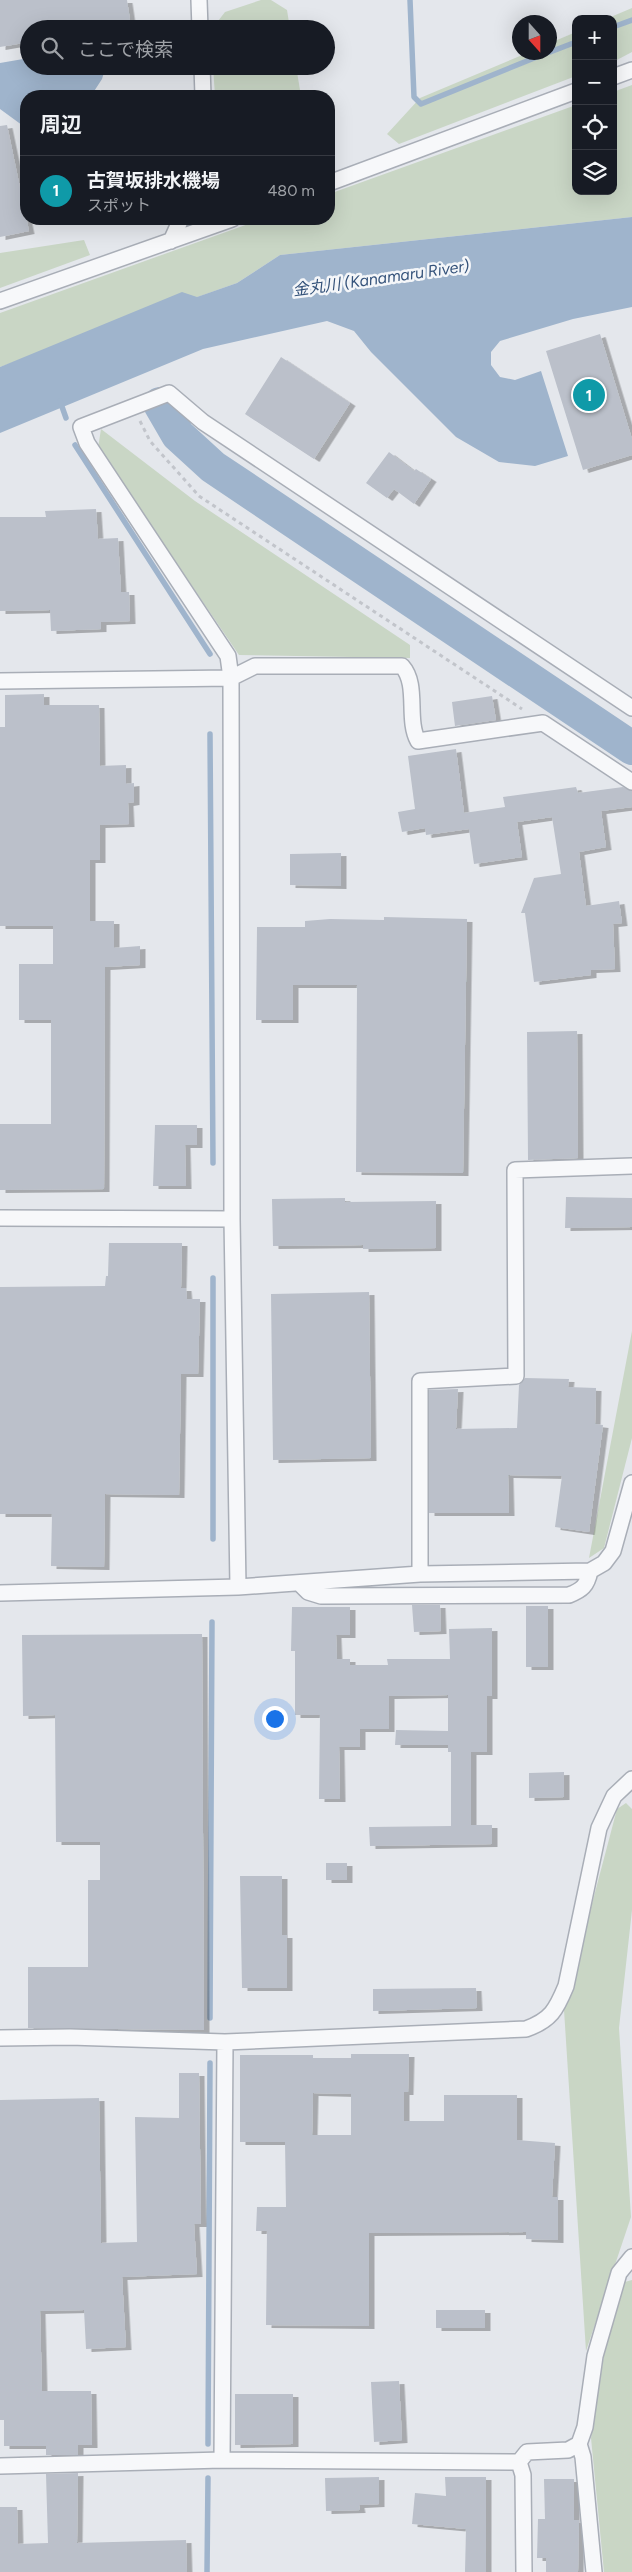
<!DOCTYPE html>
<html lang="ja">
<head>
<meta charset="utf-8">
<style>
  :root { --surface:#171b24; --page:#20242c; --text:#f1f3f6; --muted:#9ea1a6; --line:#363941; --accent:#db2777 }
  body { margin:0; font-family:Figtree,"Noto Sans JP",sans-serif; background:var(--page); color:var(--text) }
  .controls { position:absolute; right:15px; top:15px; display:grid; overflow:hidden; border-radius:10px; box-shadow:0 5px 20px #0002 }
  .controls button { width:45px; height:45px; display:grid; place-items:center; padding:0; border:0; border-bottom:1px solid var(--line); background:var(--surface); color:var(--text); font:25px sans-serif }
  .compass { position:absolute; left:512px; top:15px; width:45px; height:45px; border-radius:50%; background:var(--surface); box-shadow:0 5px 20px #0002; rotate:159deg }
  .you { position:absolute; left:274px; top:1718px; width:18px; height:18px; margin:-12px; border:4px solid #fff; border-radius:50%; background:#1a73e8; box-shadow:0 0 0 8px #1a73e833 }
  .badge { display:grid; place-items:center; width:32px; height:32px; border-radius:50%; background:var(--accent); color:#fff; font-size:16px; font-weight:700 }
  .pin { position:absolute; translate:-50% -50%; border:2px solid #fff; box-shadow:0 1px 5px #0006 }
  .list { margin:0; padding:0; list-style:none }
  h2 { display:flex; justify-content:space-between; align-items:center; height:65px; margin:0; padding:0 20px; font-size:21px }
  h2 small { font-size:16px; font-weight:400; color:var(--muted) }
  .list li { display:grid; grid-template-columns:32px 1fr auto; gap:15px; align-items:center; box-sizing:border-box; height:70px; padding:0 20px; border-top:1px solid var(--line) }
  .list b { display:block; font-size:19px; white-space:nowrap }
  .list p { margin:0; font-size:16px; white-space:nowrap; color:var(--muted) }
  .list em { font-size:16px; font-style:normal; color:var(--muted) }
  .icon { flex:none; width:28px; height:28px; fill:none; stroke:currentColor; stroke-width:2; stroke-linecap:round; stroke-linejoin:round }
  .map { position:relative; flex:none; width:632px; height:2572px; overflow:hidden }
  .search { position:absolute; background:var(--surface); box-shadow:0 5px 20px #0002; left:20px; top:20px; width:315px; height:55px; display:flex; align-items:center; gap:12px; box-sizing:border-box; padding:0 18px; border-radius:28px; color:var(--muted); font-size:19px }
  .panel { position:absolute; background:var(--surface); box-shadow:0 5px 20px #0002; left:20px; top:90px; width:315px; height:135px; border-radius:20px }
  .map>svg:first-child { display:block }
  .green { fill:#c9d6c5 }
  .water { fill:#9fb4cc }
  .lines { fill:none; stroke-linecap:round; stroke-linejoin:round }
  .stream { stroke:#9fb4cc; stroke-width:5.5 }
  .river { stroke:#9fb4cc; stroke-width:34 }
  .building { fill:#bbc0ca; fill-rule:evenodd; filter:url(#shadow) }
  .street-casing { stroke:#a9aeb7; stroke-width:18 }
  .path { stroke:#c2c5cb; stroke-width:3; stroke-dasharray:4 4; stroke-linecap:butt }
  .street { stroke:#f7f8fa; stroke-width:15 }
  .labels { text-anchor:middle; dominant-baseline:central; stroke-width:5; stroke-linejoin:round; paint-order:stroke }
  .water-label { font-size:16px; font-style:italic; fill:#34527a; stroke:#f4f6f9 }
</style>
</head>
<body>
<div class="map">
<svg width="632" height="2572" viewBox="0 0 632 2572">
  <defs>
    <filter id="shadow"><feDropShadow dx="5.5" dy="3" stdDeviation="0" flood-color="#0004"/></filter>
  </defs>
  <rect width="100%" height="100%" fill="#e4e7ec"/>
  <path class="green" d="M261 0H271L287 10 290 29H212L225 12Z
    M632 8V52L613 62V19H606Z
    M576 32V76L399 144 387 134 420 98 527 53 550 52V43Z
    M213 66H296L301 96H215Z
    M632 85V217L280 255 237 283 0 367V313L262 219H329V194L576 105V191H613V92Z
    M84 240 90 255 0 288V253Z
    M101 429 195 501 410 645V658L239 655 98 448Z
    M632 1331V1438L604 1548 589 1558Z
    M626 1803 632 1809V1910L619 2028 631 2217 586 2351 564 2010 617 1809Z
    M632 2280V2572H604L591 2438 604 2355 621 2283Z"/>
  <path class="water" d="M29 58V66H106L102 79 91 96H26V128L0 109V63Z
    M632 217V307L573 319 500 341 491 352V365L500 377 515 380 541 371 568 456 535 466 499 462 456 437 371 352 354 331 327 321 203 349 0 433V367L182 292 197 297 237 283 280 255Z"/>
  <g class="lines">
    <path class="stream" d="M410 0 414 97 421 104 549 52
      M613 27 632 20
      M550 52 576 42
      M60 401 66 418
      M75 445 210 654
      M210 734 213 1163
      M213 1278V1539
      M210 2018 212 1622
      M208 2444 210 2063
      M207 2572 208 2478"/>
    <path class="river" d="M160 404 178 435 213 467 632 748"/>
  </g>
  <path class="building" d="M0 0H127L131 27 116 29H29V42L0 47Z
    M7 125 29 231 0 237V126Z
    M600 334 632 439V455L583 470 546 351Z
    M281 357 350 403 314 459 245 414Z
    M389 452 414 471 416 469 431 479 414 504 394 489 387 498 366 483Z
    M96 509 98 539 118 538 121 592H129L130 621 101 622V629L51 631 50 610 0 611V517H46L45 511Z
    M44 694V705H99L100 766 126 765V784L134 783V802L128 803 129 824 100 825V860H90V921H114V948L140 946V965L105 967 104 1189 0 1190V1124H51V1020H19V964H53V926H0V727H5V695Z
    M492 696 496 720 455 726 452 702Z
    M456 749 464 813 505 807 503 797 576 787 578 793 623 787 632 791V807L601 811 606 847 579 852 586 906 619 901 622 923 613 924 615 969 591 970V975L534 982 525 913H521L534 878 561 874 552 817 517 822 522 857 474 864 469 829 426 835 425 828 402 832 398 812 415 809 408 756Z
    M341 853V886L290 885V854Z
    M384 917 467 919 463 1173 356 1172 357 985H293V1020H256L257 927H305V921L330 919 384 920Z
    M577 1031 578 1158 528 1160 527 1032Z
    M155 1125H197V1145H185L186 1186H153Z
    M566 1197 632 1198V1227L565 1228Z
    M345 1198V1202L436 1201V1248L363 1249V1245L273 1246 272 1199Z
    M109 1243H182L181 1288H186L187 1299H200L198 1374H181L179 1495 105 1494 104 1567 51 1566 52 1514H0V1287L105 1286 106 1276H108Z
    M369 1292 371 1458 273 1460 271 1294Z
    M525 1378 569 1379 568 1387 596 1388 595 1424 603 1425 589 1532 555 1527 562 1476 508 1475 509 1513H429V1390L458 1389 456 1429 517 1428 519 1385Z
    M412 1605H440L441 1631 414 1632Z
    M526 1606H548V1667H526Z
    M292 1607H350V1635H336L337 1659H350V1665H388L387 1659H450L449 1629 492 1628V1696H487V1752H471V1825H492V1844L370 1846 369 1827 451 1826V1752H448V1745H395L396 1730 448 1731V1695L389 1696V1729H360V1747H339L340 1799H319L320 1715H295V1651H291Z
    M202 1634 204 2030 28 2028V1967H88V1880H100V1842H56L55 1715 23 1716 22 1635Z
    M564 1772V1797L529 1798V1773Z
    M326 1863H347V1880H326Z
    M240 1876H282V1935H287V1988H242Z
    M476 1988 477 2008 373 2011V1989Z
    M351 2054H409L408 2092H404V2121H444V2095H517V2140L555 2143 552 2197H558V2240L526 2239V2232L369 2233V2326L266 2325 267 2231H256L257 2207H286L285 2142H240V2055H313V2058H351ZM313 2093 351 2094V2135H312Z
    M179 2073H199L201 2224H194L197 2274 122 2277 126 2347 86 2349 84 2310 40 2311 42 2391H91L92 2445H78V2455H46V2446H4V2420H0V2100L99 2098 101 2243 137 2242 135 2117 179 2118Z
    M436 2310H485V2328H436Z
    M399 2381 402 2440 374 2442 371 2382Z
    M235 2394H293V2444L235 2445Z
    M78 2473 77 2543 186 2540 187 2572H0V2507H17L18 2544 48 2543 46 2474Z
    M379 2477V2504L359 2505 360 2510 326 2511 325 2478Z
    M445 2477H486V2572H465L466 2529 412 2524 415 2493 446 2496Z
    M544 2479H574V2520H579L578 2572H546V2558H537L538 2519H545Z"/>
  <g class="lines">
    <g class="street-casing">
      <path id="street" d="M199 0 200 29
        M202 66 203 96
        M613 77 632 70
        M329 183 576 91
        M171 241 181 219
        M0 301 232 219
        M0 681 231 678 232 1219 238 1587
        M632 708 203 422 169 393 81 427 87 443 228 656 231 678 255 666H402C419 685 406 719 418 741L543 723 632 782
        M0 1218 232 1219
        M420 1574V1381L516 1376 515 1170 632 1166
        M299 1583 308 1592 321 1596 569 1595C582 1590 587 1586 590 1571
        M0 1593 238 1587 420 1574 590 1571 604 1563 613 1551 632 1483
        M0 2038 70 2037 225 2042 526 2029C551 2020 556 2010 566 1986L599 1828 614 1796 632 1779
        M579 2444 583 2457 594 2572
        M222 2460 225 2042
        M519 2462 523 2475 524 2572
        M0 2466 222 2460 519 2462 527 2452 568 2450 579 2444 585 2427 595 2356 619 2273 632 2257"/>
    </g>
    <path class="path" d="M140 421 150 441 199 496 522 709"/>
    <use href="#street" class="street"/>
  </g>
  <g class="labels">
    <g class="water-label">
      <text transform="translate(381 278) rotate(-8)">金丸川 (Kanamaru River)</text>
    </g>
  </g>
</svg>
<div class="controls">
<button>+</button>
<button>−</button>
<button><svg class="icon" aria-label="locate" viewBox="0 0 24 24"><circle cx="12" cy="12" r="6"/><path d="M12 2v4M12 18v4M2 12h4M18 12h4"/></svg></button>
<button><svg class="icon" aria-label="layers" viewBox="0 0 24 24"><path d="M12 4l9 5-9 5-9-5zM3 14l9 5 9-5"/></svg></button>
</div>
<svg class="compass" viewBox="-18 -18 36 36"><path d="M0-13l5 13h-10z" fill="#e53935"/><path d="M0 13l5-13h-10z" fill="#9ea1a6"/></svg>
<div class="you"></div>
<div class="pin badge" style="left:589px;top:395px;background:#0f9aa8">1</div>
<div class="search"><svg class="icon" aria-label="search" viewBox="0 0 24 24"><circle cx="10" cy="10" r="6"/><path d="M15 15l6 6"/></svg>ここで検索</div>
<section class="panel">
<h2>周辺<small></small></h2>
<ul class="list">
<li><span class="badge" style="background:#0f9aa8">1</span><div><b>古賀坂排水機場</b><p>スポット</p></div><em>480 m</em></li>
</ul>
</section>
</div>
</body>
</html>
